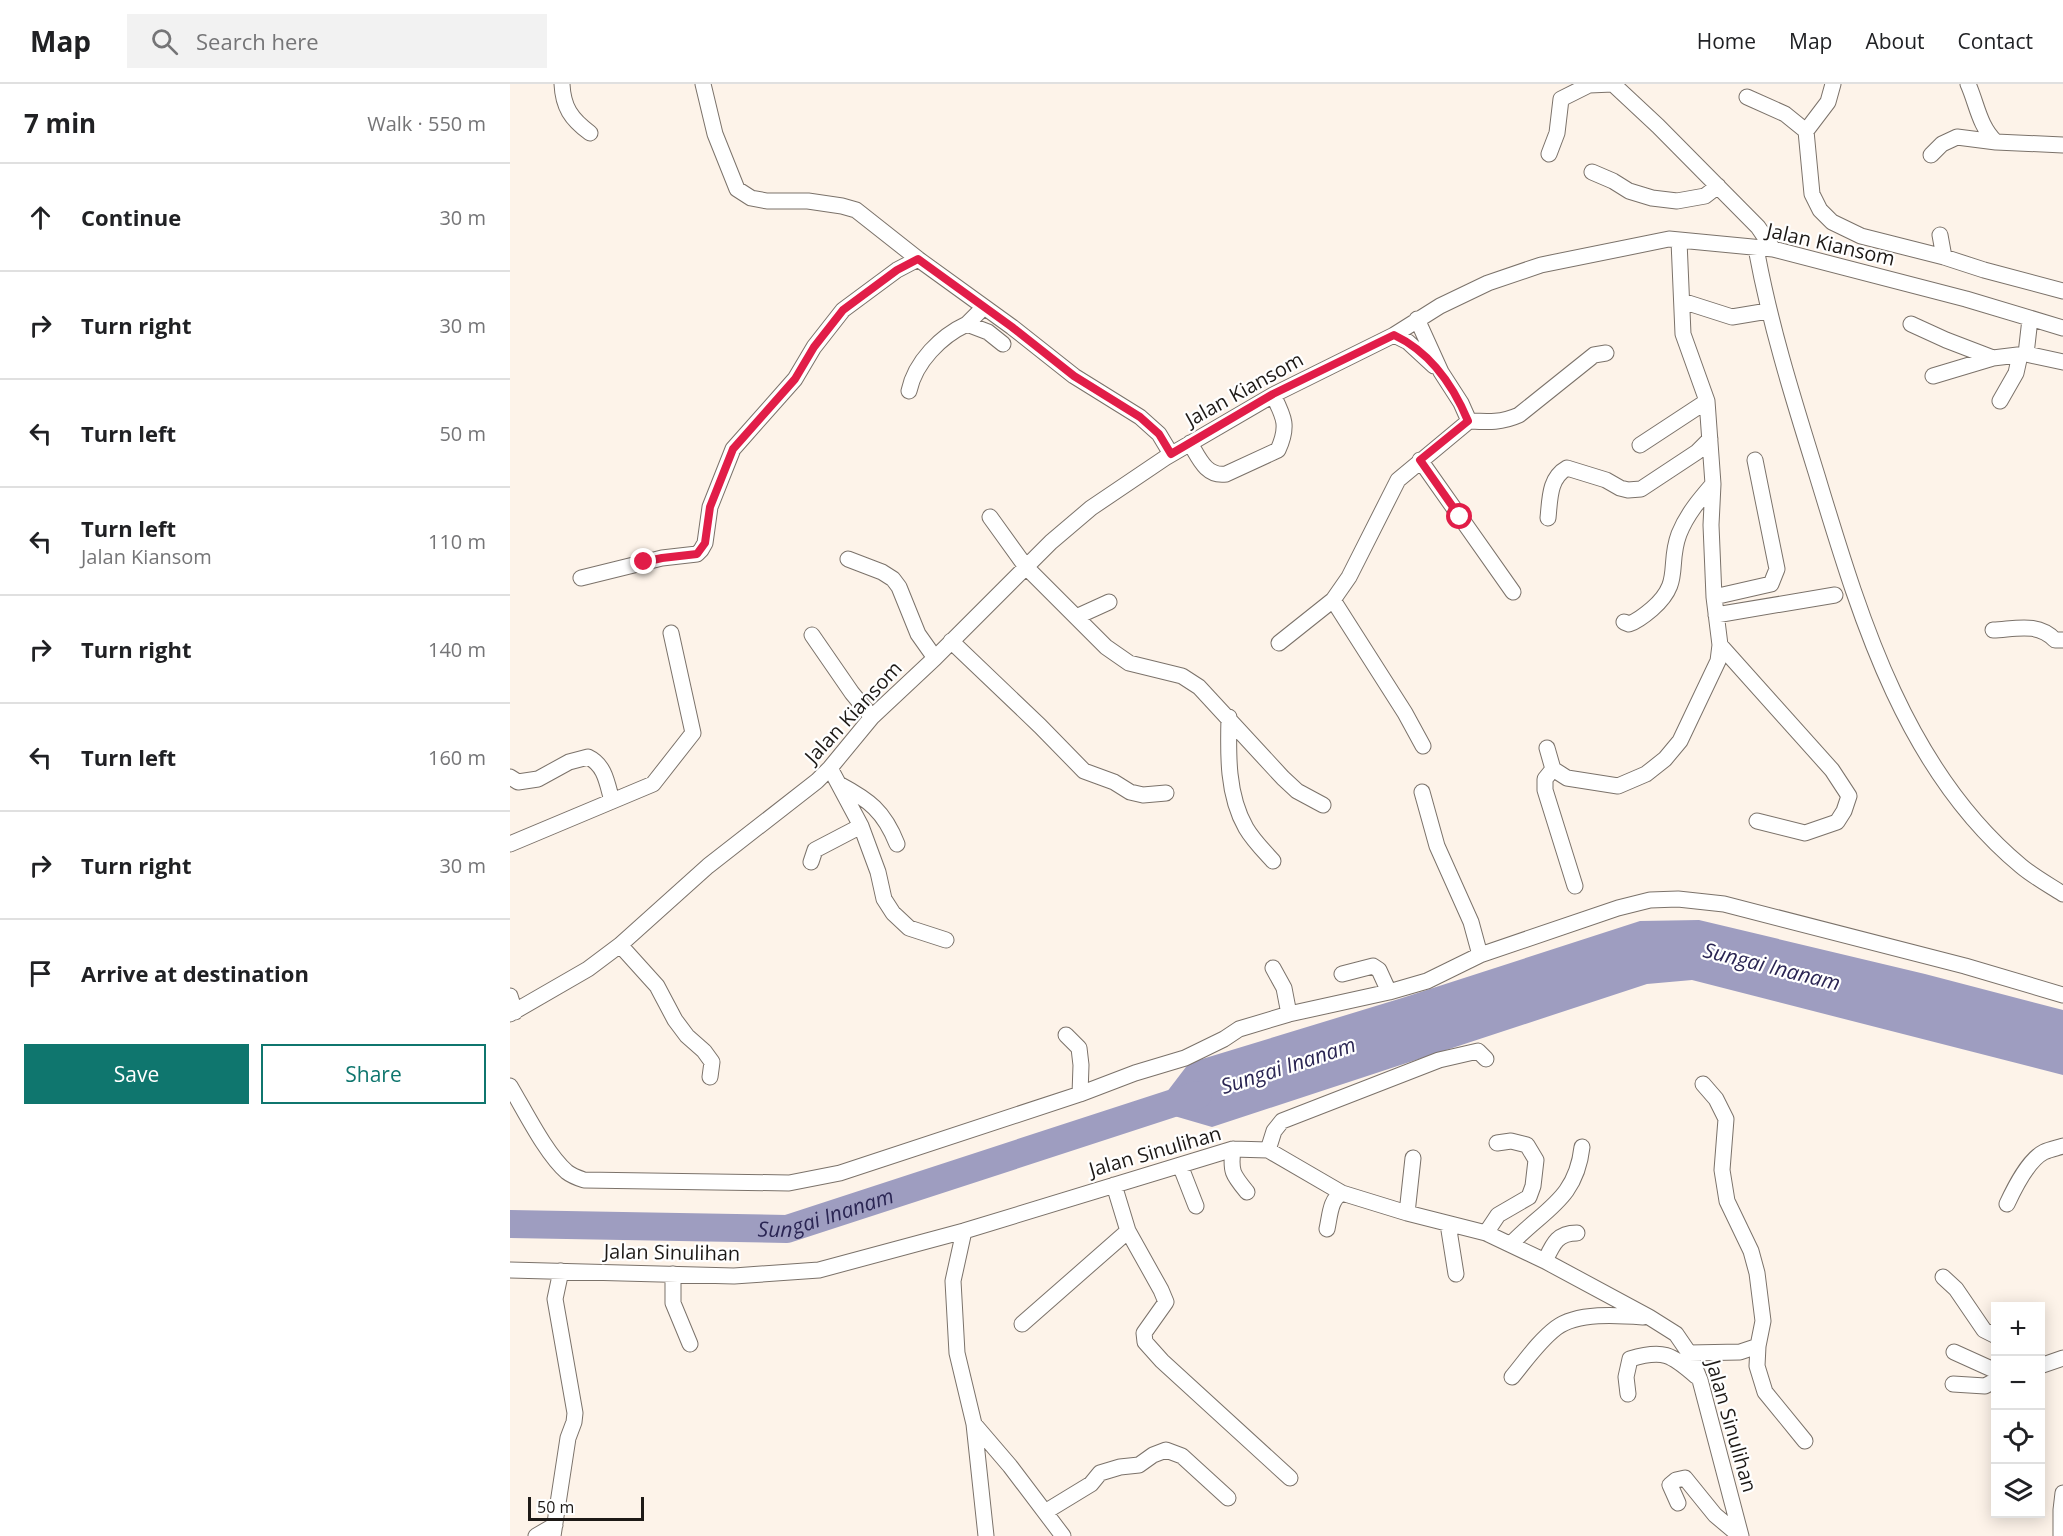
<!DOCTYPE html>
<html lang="en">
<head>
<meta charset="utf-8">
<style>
  :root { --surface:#fff; --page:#f2f2f2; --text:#202124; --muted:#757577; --line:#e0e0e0; --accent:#0f766e }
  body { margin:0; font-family:"Open Sans",sans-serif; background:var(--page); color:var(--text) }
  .controls { position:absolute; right:18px; bottom:18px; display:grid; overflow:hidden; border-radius:0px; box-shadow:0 3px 15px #0003 }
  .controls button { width:54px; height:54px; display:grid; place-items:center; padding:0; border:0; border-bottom:2px solid var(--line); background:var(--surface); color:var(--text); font:30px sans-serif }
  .scale { position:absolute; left:18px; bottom:15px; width:116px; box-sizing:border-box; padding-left:6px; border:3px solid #1d1916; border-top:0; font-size:16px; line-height:21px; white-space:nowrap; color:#1d1916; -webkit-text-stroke:4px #fff; paint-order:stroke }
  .stop { position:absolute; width:18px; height:18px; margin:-14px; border:4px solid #e11d48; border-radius:50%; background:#fff }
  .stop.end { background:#e11d48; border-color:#fff; box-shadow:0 2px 6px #0008 }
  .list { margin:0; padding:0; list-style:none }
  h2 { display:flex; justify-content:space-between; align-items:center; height:78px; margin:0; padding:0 24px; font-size:26px }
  h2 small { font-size:20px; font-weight:400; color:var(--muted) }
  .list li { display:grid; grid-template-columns:39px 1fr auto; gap:18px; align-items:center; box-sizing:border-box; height:108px; padding:0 24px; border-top:2px solid var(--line) }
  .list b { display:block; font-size:22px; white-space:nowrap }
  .list p { margin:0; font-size:20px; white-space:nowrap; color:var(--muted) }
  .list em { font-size:20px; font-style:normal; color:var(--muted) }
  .actions { display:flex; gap:12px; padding:18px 24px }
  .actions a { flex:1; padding:14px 0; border:2px solid var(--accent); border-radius:0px; text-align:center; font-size:21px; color:var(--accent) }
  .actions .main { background:var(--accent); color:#fff }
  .icon { flex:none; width:33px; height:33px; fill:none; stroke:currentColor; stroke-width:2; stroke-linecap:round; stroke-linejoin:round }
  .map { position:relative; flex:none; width:1553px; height:1452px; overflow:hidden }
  header { display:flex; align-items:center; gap:36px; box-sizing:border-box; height:84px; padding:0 30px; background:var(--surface); border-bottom:2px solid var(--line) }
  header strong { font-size:28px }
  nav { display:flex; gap:33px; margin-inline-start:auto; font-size:21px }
  .search { width:420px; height:54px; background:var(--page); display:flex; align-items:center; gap:15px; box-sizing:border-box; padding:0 21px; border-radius:0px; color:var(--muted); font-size:22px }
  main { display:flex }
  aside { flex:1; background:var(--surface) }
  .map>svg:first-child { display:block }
  .water { fill:#9e9dc0 }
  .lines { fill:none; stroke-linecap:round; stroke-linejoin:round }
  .river { stroke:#9e9dc0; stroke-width:28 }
  .minor-casing { stroke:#7b726a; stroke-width:17 }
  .minor { stroke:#fff; stroke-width:15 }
  .route { stroke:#e11d48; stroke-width:8 }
  .labels { text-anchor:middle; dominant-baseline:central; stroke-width:4.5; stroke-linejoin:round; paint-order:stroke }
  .street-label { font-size:20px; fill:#1d1916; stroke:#fff }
  .water-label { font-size:21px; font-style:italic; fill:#2a2553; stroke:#fff }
</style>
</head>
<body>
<header>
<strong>Map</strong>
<div class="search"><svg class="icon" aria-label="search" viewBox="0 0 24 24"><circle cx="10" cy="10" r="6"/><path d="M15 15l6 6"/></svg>Search here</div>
<nav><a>Home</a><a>Map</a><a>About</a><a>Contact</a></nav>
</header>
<main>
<aside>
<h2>7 min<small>Walk · 550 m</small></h2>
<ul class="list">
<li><svg class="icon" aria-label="ahead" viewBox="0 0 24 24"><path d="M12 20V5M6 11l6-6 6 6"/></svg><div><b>Continue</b></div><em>30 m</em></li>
<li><svg class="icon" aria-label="right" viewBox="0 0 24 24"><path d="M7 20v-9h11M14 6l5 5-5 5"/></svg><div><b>Turn right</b></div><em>30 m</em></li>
<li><svg class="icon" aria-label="left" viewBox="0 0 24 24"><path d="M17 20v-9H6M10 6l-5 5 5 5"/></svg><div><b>Turn left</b></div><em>50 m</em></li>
<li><svg class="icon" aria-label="left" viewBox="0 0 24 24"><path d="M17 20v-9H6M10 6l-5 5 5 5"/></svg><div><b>Turn left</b><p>Jalan Kiansom</p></div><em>110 m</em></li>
<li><svg class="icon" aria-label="right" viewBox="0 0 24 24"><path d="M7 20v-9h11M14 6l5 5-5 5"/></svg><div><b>Turn right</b></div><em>140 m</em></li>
<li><svg class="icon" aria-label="left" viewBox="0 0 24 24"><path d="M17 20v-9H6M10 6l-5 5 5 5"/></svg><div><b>Turn left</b></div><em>160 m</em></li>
<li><svg class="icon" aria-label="right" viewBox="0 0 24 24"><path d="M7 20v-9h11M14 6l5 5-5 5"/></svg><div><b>Turn right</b></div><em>30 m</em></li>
<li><svg class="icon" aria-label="arrive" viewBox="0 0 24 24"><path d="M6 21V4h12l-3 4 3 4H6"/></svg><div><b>Arrive at destination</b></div></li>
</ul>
<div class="actions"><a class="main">Save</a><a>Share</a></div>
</aside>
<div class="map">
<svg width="1553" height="1452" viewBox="0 0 1553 1452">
  <rect width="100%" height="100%" fill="#fdf3e9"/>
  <path class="water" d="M1189 836 1415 890 1553 926V991L1182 896 1137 900 702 1043 654 1029 650 1017 679 979 892 914 1130 837Z"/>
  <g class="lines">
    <path class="river" id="s1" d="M0 1140 277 1145 688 1011"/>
    <g class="minor-casing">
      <path id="minor" d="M52 0C53 23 61 35 80 49
        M193 0 205 50 227 105 241 114 257 117H298L332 122 346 126 408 175 502 243 564 292 630 333 649 350 661 370
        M1458 0C1467 20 1469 42 1486 58
        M1237 13 1275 30 1296 47 1302 110 1310 126 1322 138 1351 152 1434 173 1474 186 1553 207
        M1296 47 1318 18 1323 0
        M1039 70 1047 49 1051 15 1079 1 1103 0 1148 42 1248 143 1263 165
        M1421 71 1432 60 1447 53 1486 58 1553 61
        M1082 88 1103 97 1119 107 1142 114 1167 117 1195 112 1208 102
        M1430 151 1434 173
        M1246 164C1260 241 1283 314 1306 388 1349 529 1393 684 1511 782 1524 793 1539 801 1553 810
        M1172 217 1222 233 1258 227
        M474 223 457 240 478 248 493 260
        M1401 240 1436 256 1483 274
        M884 251 898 258 924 282
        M1516 270 1553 278
        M1423 292 1483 274 1516 270 1520 235
        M399 307C405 278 431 252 457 240
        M1490 317 1506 289 1510 271
        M959 337C978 338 991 339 1009 331L1084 271 1096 269
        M680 359C689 374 696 393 716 390L768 366C779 342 774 333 763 311
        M1130 361 1197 317
        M910 376 1003 508
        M480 433 516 483 596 563 619 579 672 592 689 603 773 694 787 707 813 721
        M1038 434C1040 415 1039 394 1057 384L1096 396 1110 404 1118 406 1131 405 1187 368 1200 355
        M338 475 372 488 383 495 389 503 408 550 425 574
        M71 494 152 474 187 470 191 466 195 459 200 423 223 365 285 295 304 263 333 226 387 186 408 175
        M1204 513 1261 500 1267 485 1245 376
        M823 516 895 629 913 662
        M1206 531 1325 511
        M566 533 599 518
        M1114 538 1119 540C1128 537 1135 531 1142 525 1173 498 1157 482 1169 450 1177 430 1190 415 1203 400
        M1483 546C1506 545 1528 538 1545 556H1553
        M302 551 342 609 362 633
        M441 557 530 642 574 687 604 698 620 708 633 711 656 709
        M769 559 823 516 839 493 888 396 959 337 951 319 931 288 907 235
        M1210 561 1322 686 1339 712 1334 727 1327 738 1295 749 1247 737
        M719 633C718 670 717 711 736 744 743 756 753 766 763 777
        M1037 664 1043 685 1057 694 1108 702 1136 690 1155 675 1170 657 1208 577 1210 561 1204 513 1201 441 1203 400 1197 317 1173 250 1169 157
        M320 684 351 742 368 788 374 815 383 829 399 844 436 856
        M1043 685 1035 695V706L1065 802
        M0 693 8 698 28 695 59 678 78 673C95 681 97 699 102 717
        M329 700C359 716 374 727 387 760
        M912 708 927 762 961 838 970 871
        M0 760 143 700 183 649 161 549
        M301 778 305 766 351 742
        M110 861 147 902 165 936 177 952 194 967 202 978 200 993
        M763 884 774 904 779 930
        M832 890 863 882 869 886 879 908
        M0 912 5 928
        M0 930 78 885 110 861 198 782 307 697 320 684 362 633 425 574 541 458 581 424 655 374 763 311 884 251 930 222 978 199 1031 181 1159 155 1263 165 1456 215 1553 244
        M556 951 569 964 571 981 570 1010
        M0 1002C15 1027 36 1070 57 1088 62 1092 68 1094 74 1096L279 1099 330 1089 570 1010 625 989 675 974 714 955 729 945 779 930 879 908 917 897 970 871 1108 824 1140 816 1168 815 1214 820 1455 882 1553 911
        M723 1065C720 1088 723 1091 737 1108
        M758 1066 764 1047 772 1037 929 976 968 967 976 975
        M670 1081 686 1122
        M604 1101 618 1147 651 1206 656 1218 634 1249 635 1258 652 1277 780 1394
        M1497 1120C1504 1105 1518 1076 1534 1068 1540 1065 1547 1064 1553 1062
        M897 1129 903 1074
        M938 1140 946 1190
        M817 1145C820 1132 820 1115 832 1109
        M454 1147 443 1197 447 1269 464 1340 476 1452
        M976 1149 988 1131 1019 1113 1023 1102 1026 1076 1017 1061 1001 1057 987 1059
        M1001 1160C1034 1125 1066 1116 1072 1063
        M1035 1177C1043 1160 1047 1149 1067 1149
        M0 1186 224 1192 309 1186 454 1147 723 1065 758 1066 832 1109 897 1129 976 1149 1035 1177 1139 1233 1166 1250 1179 1269 1190 1296 1231 1452
        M163 1190V1219L180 1260
        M1433 1193 1446 1205 1474 1246 1486 1252
        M512 1240 618 1147
        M1248 1262 1247 1282 1255 1308 1295 1357
        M1444 1268 1486 1287
        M1179 1269 1230 1268 1248 1262 1253 1237 1247 1189 1241 1167 1217 1117 1212 1086 1216 1035 1206 1015 1193 1000
        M1530 1282 1553 1274
        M1002 1293C1016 1276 1029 1257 1046 1244 1067 1228 1108 1231 1133 1233
        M1443 1300 1475 1302 1486 1296
        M1118 1310 1116 1293 1120 1275C1153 1265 1161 1270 1186 1292
        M464 1340 500 1382 553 1452
        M1168 1419 1160 1401 1166 1396 1175 1394 1205 1431 1230 1452
        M535 1428 581 1400 590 1389 610 1383 629 1381 643 1371 656 1366 672 1372 718 1414
        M26 1452 45 1441
        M43 1452 58 1354 64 1338 65 1329 45 1215 51 1187
        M1551 1452V1426L1553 1409"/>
    </g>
    <use href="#minor" class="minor"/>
  </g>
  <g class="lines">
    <path class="route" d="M134 478 152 474 187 470 195 459 200 423 223 365 285 295 304 263 333 226 387 186 408 175 502 243 564 292 630 333 649 350 661 370 763 310 884 251C920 268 943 301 958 337L910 376 950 433"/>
  </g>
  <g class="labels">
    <g class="street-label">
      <text transform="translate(1321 160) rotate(13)">Jalan Kiansom</text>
      <text transform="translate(734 305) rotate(-29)">Jalan Kiansom</text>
      <text transform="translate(343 628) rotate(-47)">Jalan Kiansom</text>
      <text transform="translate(645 1067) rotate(-16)">Jalan Sinulihan</text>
      <text transform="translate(162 1168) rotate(1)">Jalan Sinulihan</text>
      <text transform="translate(1222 1342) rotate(74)">Jalan Sinulihan</text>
    </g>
    <g class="water-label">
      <text transform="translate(1262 882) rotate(14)">Sungai Inanam</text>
      <text transform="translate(778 981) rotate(-18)">Sungai Inanam</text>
      <text stroke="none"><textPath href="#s1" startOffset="318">Sungai Inanam</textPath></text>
    </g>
  </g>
</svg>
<div class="controls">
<button>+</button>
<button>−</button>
<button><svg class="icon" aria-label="locate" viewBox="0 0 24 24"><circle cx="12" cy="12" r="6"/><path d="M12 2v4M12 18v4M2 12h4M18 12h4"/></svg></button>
<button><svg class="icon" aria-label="layers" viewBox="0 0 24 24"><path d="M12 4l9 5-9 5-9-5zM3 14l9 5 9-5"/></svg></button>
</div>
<div class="scale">50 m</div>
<div class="stop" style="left:950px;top:433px"></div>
<div class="stop end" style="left:134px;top:478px"></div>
</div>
</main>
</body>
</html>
